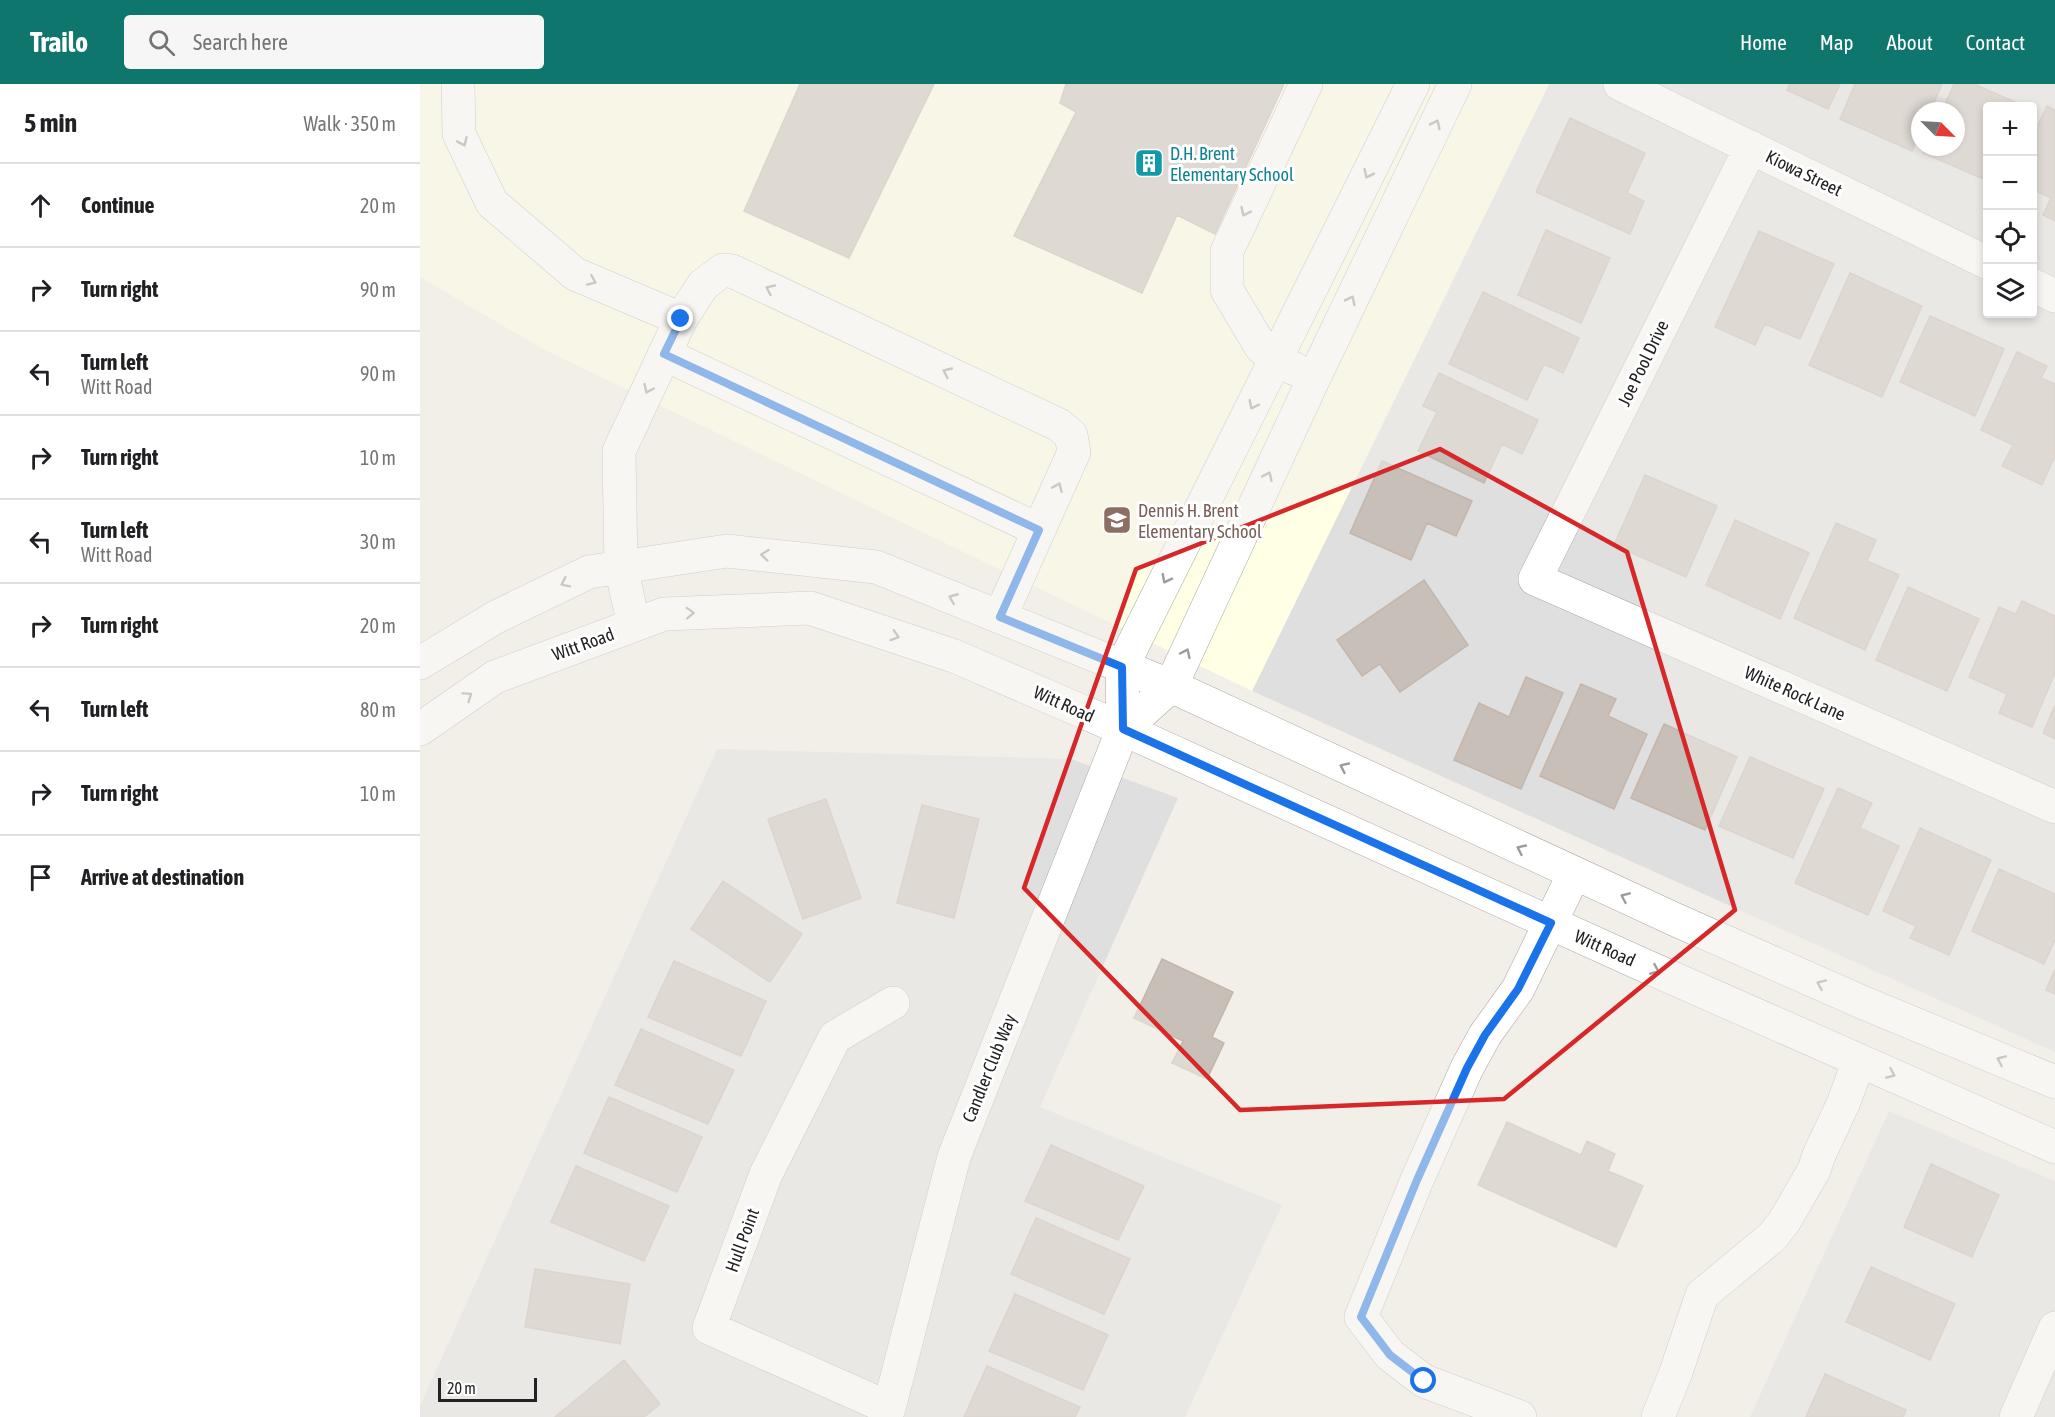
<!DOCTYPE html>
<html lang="en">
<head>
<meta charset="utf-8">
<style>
  :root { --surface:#fff; --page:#f6f6f6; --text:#202124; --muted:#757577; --line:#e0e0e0; --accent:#0f766e }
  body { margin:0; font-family:"Asap Condensed",sans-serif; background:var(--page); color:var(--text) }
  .controls { position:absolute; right:18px; top:18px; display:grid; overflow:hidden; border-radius:6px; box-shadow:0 3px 9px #0003 }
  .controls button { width:54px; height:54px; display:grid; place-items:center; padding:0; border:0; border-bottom:2px solid var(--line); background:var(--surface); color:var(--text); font:30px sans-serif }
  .compass { position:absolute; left:1491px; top:18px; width:54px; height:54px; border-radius:50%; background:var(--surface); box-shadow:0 3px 9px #0003; rotate:114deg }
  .scale { position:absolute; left:18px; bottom:15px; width:99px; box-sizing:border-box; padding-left:6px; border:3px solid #222; border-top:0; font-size:16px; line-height:21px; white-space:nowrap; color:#222; -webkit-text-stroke:4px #fff; paint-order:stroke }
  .stop { position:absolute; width:18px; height:18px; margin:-14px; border:4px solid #1a73e8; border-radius:50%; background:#fff }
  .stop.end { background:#1a73e8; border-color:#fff; box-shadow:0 2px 6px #0008 }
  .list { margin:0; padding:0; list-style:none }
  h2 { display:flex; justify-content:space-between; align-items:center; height:78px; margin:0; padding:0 24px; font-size:26px }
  h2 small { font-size:20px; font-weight:400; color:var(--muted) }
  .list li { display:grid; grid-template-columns:39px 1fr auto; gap:18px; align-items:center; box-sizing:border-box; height:84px; padding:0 24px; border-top:2px solid var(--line) }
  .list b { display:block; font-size:22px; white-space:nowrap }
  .list p { margin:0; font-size:20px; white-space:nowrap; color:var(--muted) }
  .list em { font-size:20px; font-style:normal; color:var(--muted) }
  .icon { flex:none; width:33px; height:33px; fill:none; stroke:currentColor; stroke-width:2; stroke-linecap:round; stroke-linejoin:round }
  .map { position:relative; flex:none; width:1635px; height:1333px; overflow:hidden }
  header { display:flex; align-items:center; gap:36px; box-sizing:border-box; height:84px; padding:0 30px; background:var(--accent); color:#fff }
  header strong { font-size:28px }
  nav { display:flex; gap:33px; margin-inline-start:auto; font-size:21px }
  .search { width:420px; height:54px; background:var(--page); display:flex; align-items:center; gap:15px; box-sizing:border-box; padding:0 21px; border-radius:6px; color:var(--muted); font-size:22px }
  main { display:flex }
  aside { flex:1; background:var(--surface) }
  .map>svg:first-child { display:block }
  .residential { fill:#e0dfdf; fill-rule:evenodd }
  .education { fill:#ffffe5 }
  .building { fill:#c7bfb8; stroke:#c4b6ab; stroke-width:1.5 }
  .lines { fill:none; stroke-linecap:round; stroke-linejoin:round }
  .minor-casing { stroke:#a9a9a9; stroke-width:34 }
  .minor { stroke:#fff; stroke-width:33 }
  .oneway { stroke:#9c9c9c }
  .route { stroke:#1a73e8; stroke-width:8 }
  .marked { fill:none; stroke:#d62828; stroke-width:4.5; stroke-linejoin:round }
  .labels { text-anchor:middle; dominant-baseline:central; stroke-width:6; stroke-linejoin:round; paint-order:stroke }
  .culture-label { font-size:18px; fill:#0d838f; stroke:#fff; text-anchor:start }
  .street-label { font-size:18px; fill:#222; stroke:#fff }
  .education-label { font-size:18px; fill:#785e54; stroke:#fff; text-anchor:start }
</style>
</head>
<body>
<header>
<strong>Trailo</strong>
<div class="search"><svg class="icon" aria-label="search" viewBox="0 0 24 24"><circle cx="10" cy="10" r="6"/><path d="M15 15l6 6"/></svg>Search here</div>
<nav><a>Home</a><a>Map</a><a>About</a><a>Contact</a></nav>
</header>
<main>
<aside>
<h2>5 min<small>Walk · 350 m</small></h2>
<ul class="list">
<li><svg class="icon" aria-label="ahead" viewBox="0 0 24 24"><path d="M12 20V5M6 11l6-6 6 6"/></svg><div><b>Continue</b></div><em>20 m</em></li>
<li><svg class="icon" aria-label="right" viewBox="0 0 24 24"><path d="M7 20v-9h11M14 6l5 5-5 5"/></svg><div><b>Turn right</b></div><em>90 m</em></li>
<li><svg class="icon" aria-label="left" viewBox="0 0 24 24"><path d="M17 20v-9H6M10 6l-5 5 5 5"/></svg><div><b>Turn left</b><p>Witt Road</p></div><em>90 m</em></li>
<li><svg class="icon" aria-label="right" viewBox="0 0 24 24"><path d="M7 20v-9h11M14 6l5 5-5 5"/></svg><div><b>Turn right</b></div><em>10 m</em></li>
<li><svg class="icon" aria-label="left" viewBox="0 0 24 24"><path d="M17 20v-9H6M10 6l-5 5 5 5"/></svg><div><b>Turn left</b><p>Witt Road</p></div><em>30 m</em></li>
<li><svg class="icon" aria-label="right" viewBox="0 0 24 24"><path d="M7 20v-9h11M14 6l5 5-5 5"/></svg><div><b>Turn right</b></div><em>20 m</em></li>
<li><svg class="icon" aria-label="left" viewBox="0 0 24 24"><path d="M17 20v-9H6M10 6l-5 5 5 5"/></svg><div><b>Turn left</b></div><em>80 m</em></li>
<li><svg class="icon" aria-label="right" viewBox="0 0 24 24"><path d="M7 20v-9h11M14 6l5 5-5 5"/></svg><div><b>Turn right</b></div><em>10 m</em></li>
<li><svg class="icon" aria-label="arrive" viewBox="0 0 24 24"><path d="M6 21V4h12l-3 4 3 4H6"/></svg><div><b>Arrive at destination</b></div></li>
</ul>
</aside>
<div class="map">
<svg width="1635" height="1333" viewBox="0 0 1635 1333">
  <rect width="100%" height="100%" fill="#f2efe9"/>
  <path class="residential" d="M1129 0H1635V968L832 607ZM1568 22H1612V230H1568ZM1500 27H1536V63H1500Z
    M297 665 651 675 758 714 620 1023 862 1121 765 1333H0V1322Z
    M1469 1027 1635 1097V1333H1330Z"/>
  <path class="education" d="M0 0H1129L832 607 123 265 0 193Z"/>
  <path class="building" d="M380 0H514L429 174 324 127Z
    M646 0H864L795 150 757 131 722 209 594 152 656 28 640 19Z
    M1369 0H1420L1408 25 1367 6Z
    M1435 0H1522L1510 27H1500V49L1492 67 1420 35Z
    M1534 0H1554L1604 22H1568V97L1503 69 1506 63H1536V27H1522Z
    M1627 22 1635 26V137L1623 131 1631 114 1612 105V53Z
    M1150 34 1225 69 1207 109 1224 117 1210 150 1116 108Z
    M1126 146 1190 174 1161 239 1098 211Z
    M1339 147 1414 180 1380 255 1345 240 1335 261 1295 243Z
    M1430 189 1502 222 1462 313 1389 281Z
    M1063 208 1159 254 1143 289 1124 280 1107 316 1029 280Z
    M1510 232 1584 265 1555 332 1480 298Z
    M1597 268 1627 282 1621 294 1635 300V372L1622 401 1582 382 1593 361 1561 346Z
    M1019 289 1118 336 1102 370 1082 360 1064 399 998 367 1017 328 1003 322Z
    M962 377 1052 417 1036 452 1007 439 991 476 930 449Z
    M1225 391 1297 422 1266 493 1194 461Z
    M1315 436 1389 469 1360 535 1286 501Z
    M1416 439 1456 456 1447 477 1479 491 1445 566 1374 534Z
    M1004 496 1048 561 980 608 960 580 942 592 917 556Z
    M1488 503 1559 535 1527 607 1456 576Z
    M1602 517 1635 532V589L1612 643 1579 629 1587 610 1549 593 1579 523 1596 530Z
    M1106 593 1143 609 1101 705 1034 676 1059 619 1089 633Z
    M1161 600 1196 615 1188 632 1227 650 1194 725 1120 692Z
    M1635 621V655L1623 649Z
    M1244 640 1317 673 1285 746 1211 714Z
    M1330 673 1404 705 1373 774 1299 742Z
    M1418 704 1452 719 1440 744 1479 762 1448 831 1375 799Z
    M406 715 441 814 383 835 348 735Z
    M502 721 559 735 534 834 477 819Z
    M1500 744 1571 776 1529 871 1490 854 1496 842 1463 827Z
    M1579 785 1635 810V856L1624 880 1552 847Z
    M303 797 382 850 350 898 271 845Z
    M742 875 813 908 792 953 804 959 787 995 752 979 763 957 714 934Z
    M254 877 346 917 321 972 228 933Z
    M1635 885V910L1626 906Z
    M221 945 314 986 288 1040 195 1001Z
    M189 1013 282 1053 257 1108 164 1069Z
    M1087 1038 1161 1071 1167 1057 1195 1070 1188 1087 1223 1102 1196 1163 1058 1101Z
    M631 1061 724 1102 698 1156 605 1117Z
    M1511 1080 1579 1111 1552 1173 1484 1143Z
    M156 1082 249 1122 224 1177 131 1138Z
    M616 1134 710 1175 684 1230 591 1190Z
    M1451 1183 1535 1220 1510 1276 1426 1238Z
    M115 1185 210 1200 200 1260 105 1243Z
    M595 1210 688 1251 663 1306 569 1267Z
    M204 1276 240 1320 224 1333H135Z
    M567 1282 660 1323 655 1333H544Z
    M1405 1290 1486 1326 1483 1333H1386Z"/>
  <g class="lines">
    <g class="minor-casing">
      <path id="minor" d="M38 0 39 50 72 119 155 190 261 235
        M1200 0 1568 179
        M1331 63 1115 495 1635 723
        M1612 201 1635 212
        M244 270 619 446
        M875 285 855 276 841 263 807 206V167L886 0
        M214 541 201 484 199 367 261 235 283 201 303 186 312 187 639 341 651 351 654 368 580 533
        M0 579 76 533 169 488 307 467 456 483 751 602 1256 836 1444 919 1635 998
        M0 645 75 593 244 530 390 524 534 572 703 645 1221 880 1635 1063
        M703 645 751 602 894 294 1035 0
        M469 1324 289 1244 346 1090 415 953 473 919
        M465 1333 469 1324 534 1073 703 645 702 583 993 0
        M1100 1333 1004 1297 970 1271 941 1233 997 1096 1047 984 1065 951 1098 905 1154 790
        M1238 1333 1256 1288 1282 1211 1352 1153 1364 1138 1394 1086 1399 1071 1423 1020 1439 977
        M1596 1333 1635 1244"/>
    </g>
    <use href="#minor" class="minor"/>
  </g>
  <defs><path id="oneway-chevron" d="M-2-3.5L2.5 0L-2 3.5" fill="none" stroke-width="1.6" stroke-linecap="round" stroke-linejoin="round" transform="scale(1.5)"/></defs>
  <g class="oneway">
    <use href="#oneway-chevron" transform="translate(1016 40) rotate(-64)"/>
    <use href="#oneway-chevron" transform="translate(43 58) rotate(66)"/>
    <use href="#oneway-chevron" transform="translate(948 90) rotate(116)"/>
    <use href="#oneway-chevron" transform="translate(825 128) rotate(115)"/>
    <use href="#oneway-chevron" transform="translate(172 197) rotate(23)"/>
    <use href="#oneway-chevron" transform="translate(350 205) rotate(-155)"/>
    <use href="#oneway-chevron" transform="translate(931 216) rotate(-64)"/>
    <use href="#oneway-chevron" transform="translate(527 288) rotate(-155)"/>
    <use href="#oneway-chevron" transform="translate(228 305) rotate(115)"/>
    <use href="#oneway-chevron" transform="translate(833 321) rotate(117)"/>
    <use href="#oneway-chevron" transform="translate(848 392) rotate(-65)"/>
    <use href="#oneway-chevron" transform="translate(638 403) rotate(-66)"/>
    <use href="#oneway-chevron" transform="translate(345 471) rotate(-174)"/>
    <use href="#oneway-chevron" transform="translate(746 495) rotate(117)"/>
    <use href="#oneway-chevron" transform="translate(145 499) rotate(154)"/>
    <use href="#oneway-chevron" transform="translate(533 514) rotate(-158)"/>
    <use href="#oneway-chevron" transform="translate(270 529) rotate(-2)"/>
    <use href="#oneway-chevron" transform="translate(475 552) rotate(18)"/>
    <use href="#oneway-chevron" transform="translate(766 569) rotate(-65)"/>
    <use href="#oneway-chevron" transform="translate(48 612) rotate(-35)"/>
    <use href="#oneway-chevron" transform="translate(924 683) rotate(-155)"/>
    <use href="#oneway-chevron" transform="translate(1101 765) rotate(-155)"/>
    <use href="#oneway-chevron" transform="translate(1205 813) rotate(-156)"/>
    <use href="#oneway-chevron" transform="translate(1235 886) rotate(24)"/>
    <use href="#oneway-chevron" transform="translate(1401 900) rotate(-156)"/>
    <use href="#oneway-chevron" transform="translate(1581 976) rotate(-157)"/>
    <use href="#oneway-chevron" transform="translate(1471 990) rotate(24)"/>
  </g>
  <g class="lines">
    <path class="route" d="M261 235 244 270 619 446 580 533 702 583 703 645 1131 839 1098 905 1065 951 1047 984 997 1096 941 1233 970 1271 1004 1297"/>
  </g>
  <path d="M0 0H1635V1333H0ZM1020 365 1207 468 1315 826 1084 1015 820 1026 604 804 716 485Z" fill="#f2efe9" fill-opacity=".55" fill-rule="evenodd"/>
  <path class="marked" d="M1020 365 1207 468 1315 826 1084 1015 820 1026 604 804 716 485Z"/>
  <defs>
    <g id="building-square" transform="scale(1.5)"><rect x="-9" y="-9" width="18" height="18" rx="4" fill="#0f9aa8" stroke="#fff"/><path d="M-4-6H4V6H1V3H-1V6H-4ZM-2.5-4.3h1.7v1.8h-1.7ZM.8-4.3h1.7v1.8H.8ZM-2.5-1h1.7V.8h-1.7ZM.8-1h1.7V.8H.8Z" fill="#fff"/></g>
    <g id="school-square" transform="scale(1.5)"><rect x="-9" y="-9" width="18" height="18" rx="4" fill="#8d6e63" stroke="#fff"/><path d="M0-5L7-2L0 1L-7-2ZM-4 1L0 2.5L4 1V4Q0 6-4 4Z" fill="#fff"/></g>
  </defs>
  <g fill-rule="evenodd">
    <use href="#building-square" x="729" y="79"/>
    <use href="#school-square" x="697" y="436"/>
  </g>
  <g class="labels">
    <g class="culture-label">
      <text x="750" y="69">D.H. Brent<tspan x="750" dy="21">Elementary School</tspan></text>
    </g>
    <g class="street-label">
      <text transform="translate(1384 89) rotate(26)">Kiowa Street</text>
      <text transform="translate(1223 279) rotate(-64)">Joe Pool Drive</text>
      <text transform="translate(163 560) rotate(-20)">Witt Road</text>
      <text transform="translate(1375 609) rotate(24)">White Rock Lane</text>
      <text transform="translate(644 620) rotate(24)">Witt Road</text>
      <text transform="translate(1185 864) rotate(24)">Witt Road</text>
      <text transform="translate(569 984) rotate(-68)">Candler Club Way</text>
      <text transform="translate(322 1156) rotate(-70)">Hull Point</text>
    </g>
    <g class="education-label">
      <text x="718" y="426">Dennis H. Brent<tspan x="718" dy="21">Elementary School</tspan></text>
    </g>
  </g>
</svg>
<div class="controls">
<button>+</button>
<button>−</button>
<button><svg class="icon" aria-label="locate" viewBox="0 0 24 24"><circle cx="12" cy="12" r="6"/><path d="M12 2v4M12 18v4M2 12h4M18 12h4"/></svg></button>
<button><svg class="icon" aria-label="layers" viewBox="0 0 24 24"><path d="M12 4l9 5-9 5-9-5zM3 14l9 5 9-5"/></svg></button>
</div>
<svg class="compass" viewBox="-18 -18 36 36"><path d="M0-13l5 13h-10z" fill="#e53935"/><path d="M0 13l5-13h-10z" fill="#757577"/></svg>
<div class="scale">20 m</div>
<div class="stop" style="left:1004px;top:1297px"></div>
<div class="stop end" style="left:261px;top:235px"></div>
</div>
</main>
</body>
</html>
